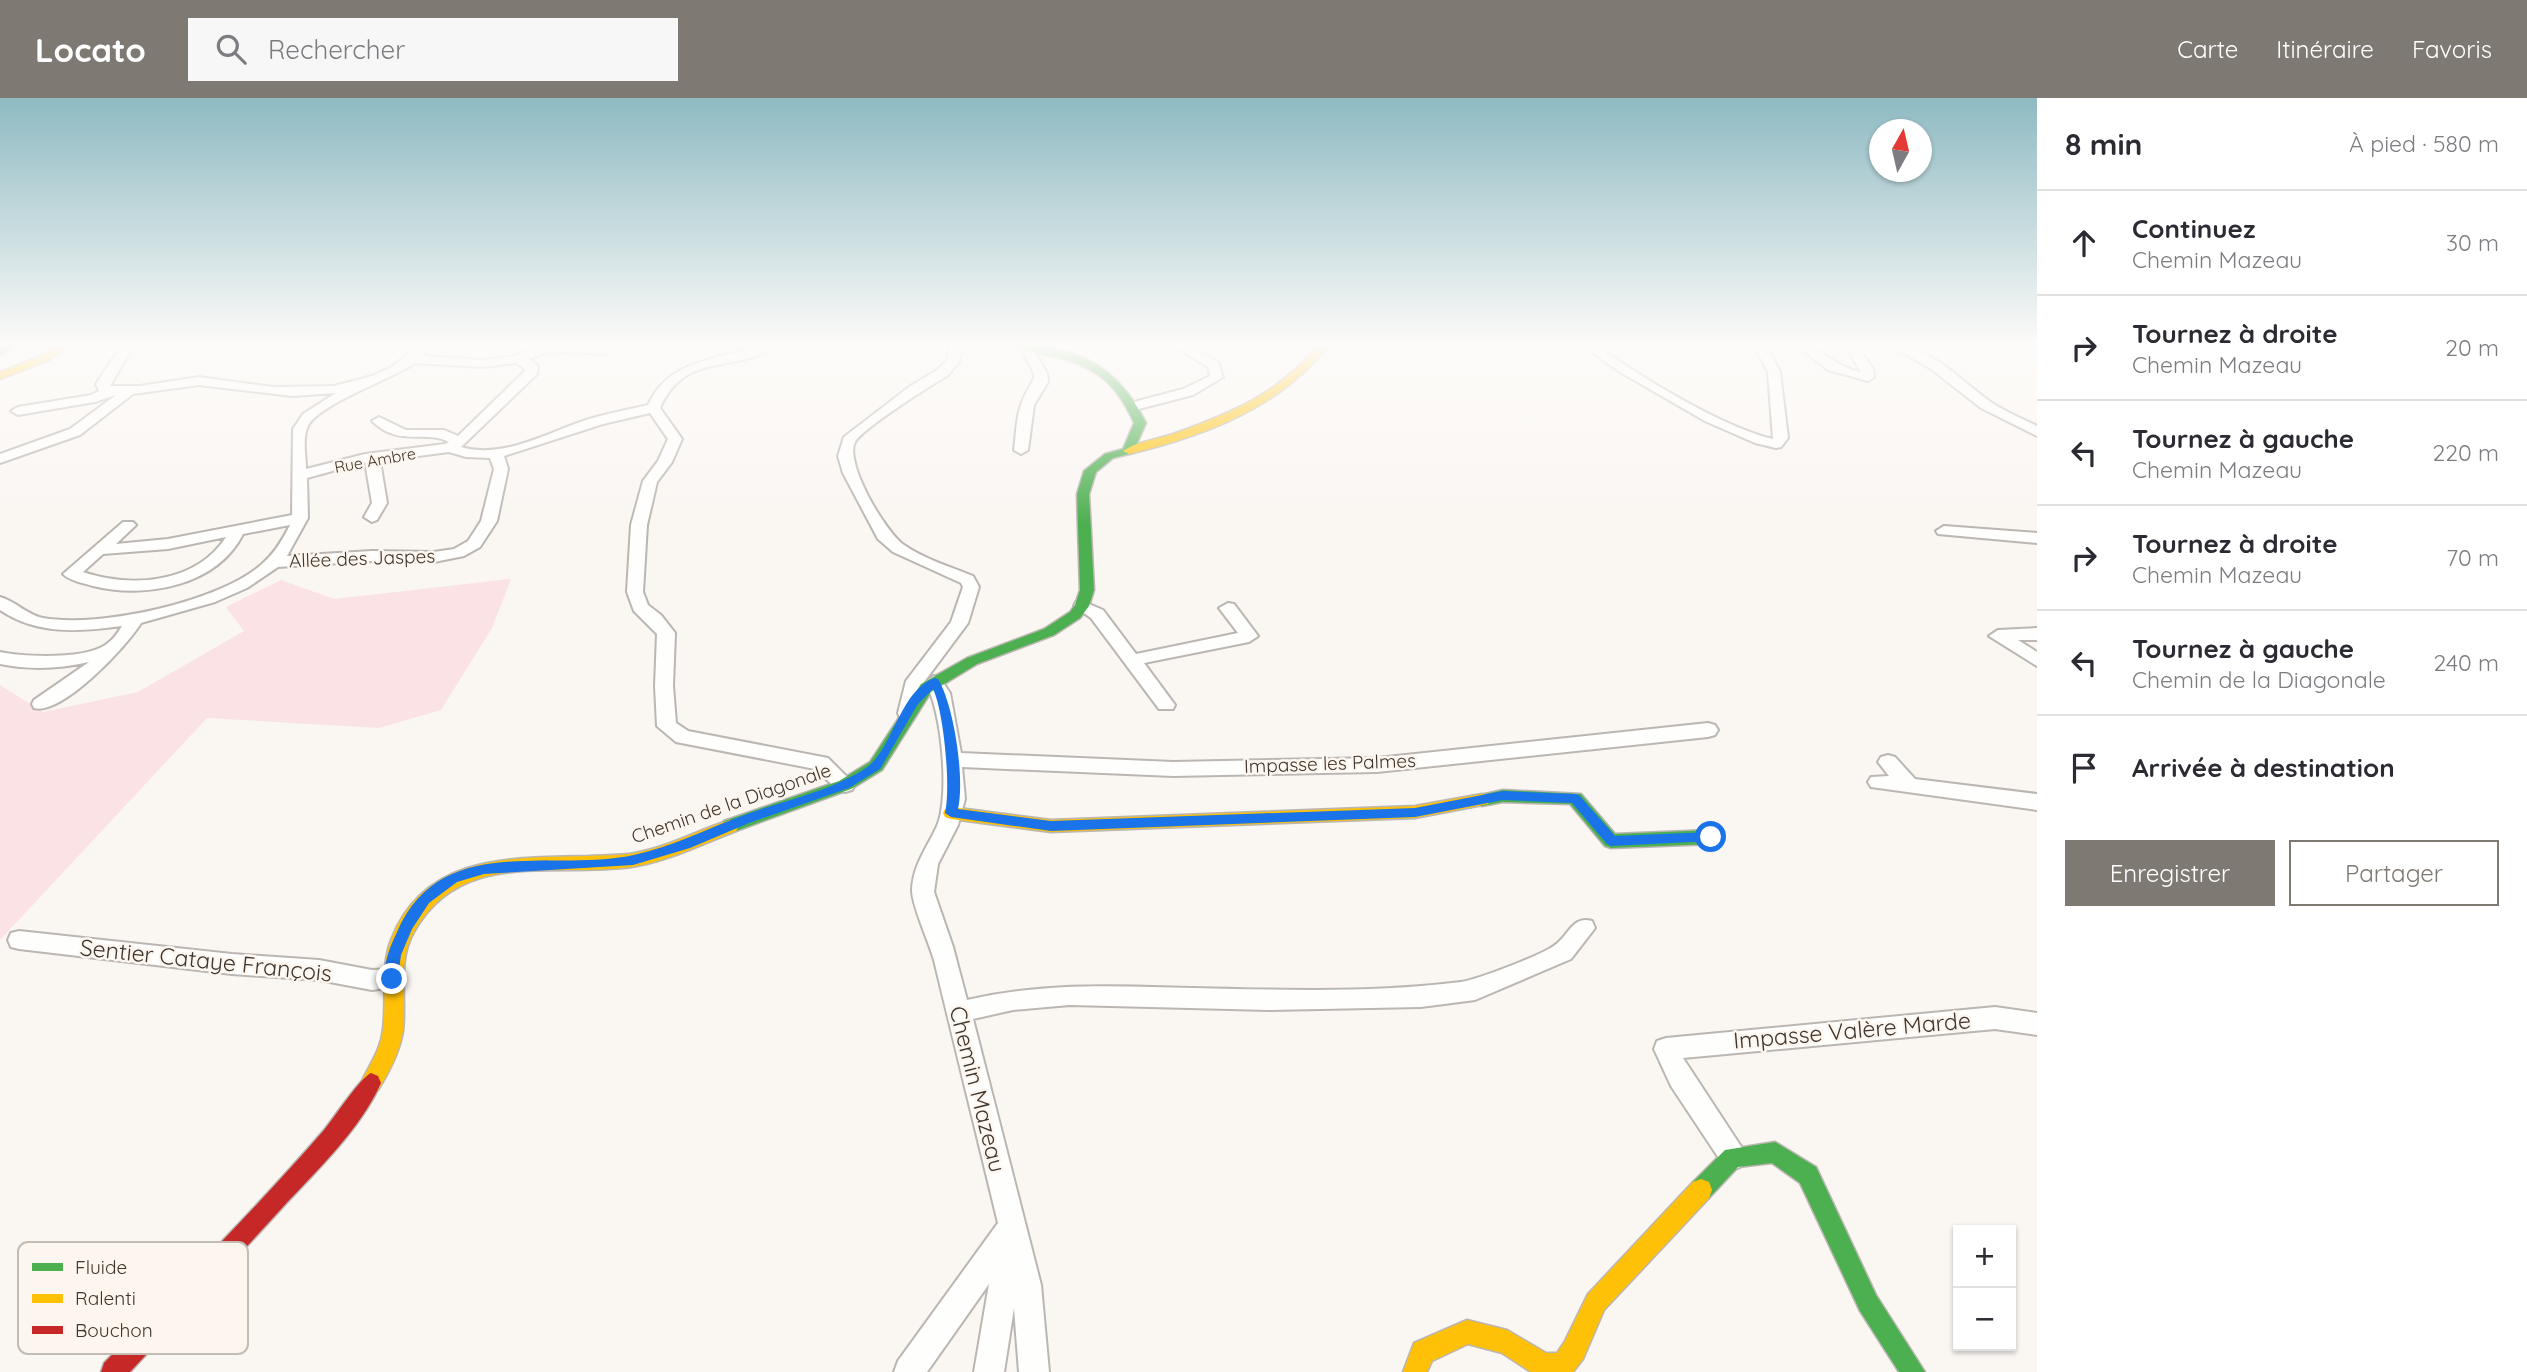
<!DOCTYPE html>
<html lang="fr">
<head>
<meta charset="utf-8">
<style>
  :root { --surface:#fff; --page:#f7f7f7; --text:#2b2b33; --muted:#7c7c81; --line:#e1e1e2; --accent:#7f7973 }
  body { margin:0; font-family:Quicksand,sans-serif; background:var(--page); color:var(--text) }
  .controls { position:absolute; right:21px; bottom:21px; display:grid; overflow:hidden; border-radius:0px; box-shadow:0 2px 5px #0004 }
  .controls button { width:63px; height:63px; display:grid; place-items:center; padding:0; border:0; border-bottom:2px solid var(--line); background:var(--surface); color:var(--text); font:35px sans-serif }
  .compass { position:absolute; left:1869px; top:21px; width:63px; height:63px; border-radius:50%; background:var(--surface); box-shadow:0 2px 5px #0004; rotate:8deg }
  .stop { position:absolute; width:21px; height:21px; margin:-16px; border:5px solid #1a73e8; border-radius:50%; background:#fff }
  .stop.end { background:#1a73e8; border-color:#fff; box-shadow:0 2px 7px #0008 }
  .list { margin:0; padding:0; list-style:none }
  h2 { display:flex; justify-content:space-between; align-items:center; height:91px; margin:0; padding:0 28px; font-size:30px }
  h2 small { font-size:23px; font-weight:400; color:var(--muted) }
  .list li { display:grid; grid-template-columns:46px 1fr auto; gap:21px; align-items:center; box-sizing:border-box; height:105px; padding:0 28px; border-top:2px solid var(--line) }
  .list b { display:block; font-size:26px; white-space:nowrap }
  .list p { margin:0; font-size:23px; white-space:nowrap; color:var(--muted) }
  .list em { font-size:23px; font-style:normal; color:var(--muted) }
  .actions { display:flex; gap:14px; padding:21px 28px }
  .actions a { flex:1; padding:16px 0; border:2px solid var(--accent); border-radius:0px; text-align:center; font-size:24px; color:var(--accent) }
  .actions .main { background:var(--accent); color:#fff }
  .icon { flex:none; width:38px; height:38px; fill:none; stroke:currentColor; stroke-width:2; stroke-linecap:round; stroke-linejoin:round }
  .map { position:relative; flex:none; width:2037px; height:1274px; overflow:hidden }
  header { display:flex; align-items:center; gap:42px; box-sizing:border-box; height:98px; padding:0 35px; background:var(--accent); color:#fff }
  header strong { font-size:33px }
  nav { display:flex; gap:38px; margin-inline-start:auto; font-size:24px }
  .search { width:490px; height:63px; background:var(--page); display:flex; align-items:center; gap:18px; box-sizing:border-box; padding:0 24px; border-radius:0px; color:var(--muted); font-size:26px }
  main { display:flex }
  aside { flex:1; background:var(--surface) }
  .map>svg:first-child { display:block }
  .green { fill:#fbe2e4 }
  .lines { fill:none; stroke-linecap:round; stroke-linejoin:round }
  .street-casing { stroke:#bbb6b1; stroke-width:4 }
  .fast-casing { stroke:#bbb6b1; stroke-width:3 }
  .slow-casing { stroke:#bbb6b1; stroke-width:3 }
  .jam-casing { stroke:#bbb6b1; stroke-width:3 }
  .street { fill:#fefefd; fill-rule:evenodd }
  .fast { fill:#4caf50; fill-rule:evenodd }
  .slow { fill:#ffc107; fill-rule:evenodd }
  .jam { fill:#c62828; fill-rule:evenodd }
  .route { fill:#1a73e8 }
  .labels { text-anchor:middle; dominant-baseline:central; stroke-width:5; stroke-linejoin:round; paint-order:stroke }
  .far-street-label { font-size:16px; fill:#3d362e; stroke:#fdf6ee }
  .street-label { font-size:19px; fill:#3d362e; stroke:#fdf6ee }
  .near-street-label { font-size:23px; fill:#3d362e; stroke:#fdf6ee }
  .key { fill:#fdf6ee; stroke:#c3bcb4; stroke-width:2 }
  .key-label { font-size:19px; fill:#3d362e }
</style>
</head>
<body>
<header>
<strong>Locato</strong>
<div class="search"><svg class="icon" aria-label="search" viewBox="0 0 24 24"><circle cx="10" cy="10" r="6"/><path d="M15 15l6 6"/></svg>Rechercher</div>
<nav><a>Carte</a><a>Itinéraire</a><a>Favoris</a></nav>
</header>
<main>
<div class="map">
<svg width="2037" height="1274" viewBox="0 0 2037 1274">
  <rect width="100%" height="100%" fill="#faf6f2"/>
  <path class="green" d="M511 481 492 530 441 612 379 630 207 620 0 842V587L43 614 138 594 244 533 226 509 281 482 334 501Z"/>
  <g class="lines">
    <g class="street-casing">
      <path id="street" d="M122 247H134L110 288H140L199 279 273 289 334 288 372 278 392 269 419 247H432L422 258 483 262 515 258 541 247H621L605 256 549 253 529 261 538 268 537 276 461 349C502 361 545 336 583 323 604 316 626 312 648 307 665 271 695 265 732 255 747 252 758 247 774 247 738 278 687 250 660 310L682 341 672 364 657 384 647 427 643 494 648 507 661 517 675 535 673 588 676 625 688 633 828 660 855 687 852 692 845 694 838 692 815 671 676 644 657 628 655 588 657 536 634 513 627 494 631 427 643 383 658 363 668 341 650 315 603 326 504 358 508 371 497 423 480 449 464 458 434 464 372 463 278 469 247 490 215 504 141 525C127 548 62 618 34 610L32 606 34 602 89 564C59 571 30 572 0 566V554C24 559 89 562 108 545 114 541 118 534 122 528 79 534 37 537 0 512V499C15 503 27 517 43 520 99 530 220 504 262 466 275 455 283 441 290 427L243 436C217 488 145 501 93 488 83 485 70 483 63 476L123 424H133L136 427 116 446 168 441 292 417 293 331 303 316 336 295 292 298 199 287 133 296 80 337 0 365V356L70 331 116 297 95 304 18 317 11 313 18 309 91 297 99 293 96 286ZM415 265 483 269 517 265 526 272 458 338 444 332H406L379 319 372 323C400 350 424 331 449 344L445 346 365 356 306 371C306 358 302 340 308 328 319 306 392 281 415 265ZM449 354 466 359 490 360 494 371 481 423 468 443 454 451 434 454 372 453 287 458 308 420 307 380 365 364 372 405 364 419 372 424 377 422 387 405 380 363ZM226 439C196 486 130 490 83 474L103 456 168 451Z
        M951 247H963L959 264 947 278C930 288 863 330 855 344 844 365 886 435 904 447 924 461 951 469 973 478L979 489 968 525 924 584 916 615 914 620H900L898 615 906 583 951 524 963 489 961 485 893 454 878 441 843 375 838 358 844 339 909 289 937 272 947 263Z
        M1027 247 1031 248 1047 275 1048 284 1034 307 1028 352 1021 356 1014 352C1016 338 1016 320 1021 307 1033 273 1043 289 1021 251Z
        M1173 247H1188L1218 264 1223 279 1193 297 1135 312 1130 311V305L1183 291 1210 278 1208 269Z
        M1582 247H1596C1639 278 1722 329 1773 341L1768 274 1754 247H1766L1780 274 1788 340 1781 349 1776 350 1755 345 1705 323 1620 274Z
        M1796 247C1820 247 1836 270 1861 274L1848 252 1850 247H1862L1860 252 1873 271 1874 279 1868 283 1828 272Z
        M1890 247C1929 247 1959 281 1988 302 2003 313 2021 320 2037 328V338L1981 310 1931 271Z
        M1944 428 2037 435V445L1938 436 1936 433Z
        M1082 503 1103 512 1136 556 1238 535 1219 510 1228 505 1234 506 1258 538 1249 544 1144 565 1175 607 1173 611H1159L1091 520 1074 508 1076 504Z
        M2037 530V542H2018L2037 554V568L1989 538 1998 532Z
        M934 578 940 580 950 595 961 655 1173 664 1377 660 1708 625 1715 627 1718 632 1715 637 1708 639 1377 674 1173 678 962 669 965 701 958 727 938 766 934 794 953 849 967 902C1046 884 1115 888 1195 890 1284 892 1374 895 1461 884 1477 882 1544 856 1555 847 1569 837 1573 817 1592 823L1595 830 1571 861 1475 902 1421 909 1269 912 1070 907 1013 912 973 921 1041 1187 1049 1274H1019L1014 1210 1004 1274H974L989 1186 927 1274H894L898 1263 998 1125C977 1037 955 950 934 862 929 844 912 808 912 792 913 767 927 750 937 728 950 699 942 611 925 584Z
        M1888 657 1895 659 1915 681 2037 696V712L1871 689 1868 684 1871 679 1889 678 1878 664 1881 659Z
        M19 833 232 856 319 862 372 872 392 871 400 874 404 881 400 888 372 892 319 882 232 876 19 851 11 849 8 842 11 835Z
        M1995 909 2037 915V937L1995 931 1683 960 1742 1050 1746 1059 1742 1068 1733 1072 1724 1068 1671 988 1654 951 1657 943 1666 940Z"/>
    </g>
    <g class="fast-casing">
      <path id="fast" d="M5 247H17L0 258V250Z
        M1009 247C1074 247 1117 265 1146 325L1133 355 1113 360 1096 374 1089 396 1094 492 1089 508 1080 520 1054 537 977 566 931 594 882 672 851 691 736 733H724L721 728 724 723 839 683 870 664 921 586 967 560 1044 531 1070 514 1075 507 1080 492 1077 396 1084 373 1105 356 1123 351 1134 325C1115 282 1093 267 1046 257 1034 254 1019 253 1009 247Z
        M1503 692 1581 696 1615 736 1711 732 1717 734 1720 739 1717 744 1711 746 1611 750 1605 748 1570 706 1503 704 1482 708 1476 706 1474 702 1476 698Z
        M1775 1044 1816 1069 1876 1197 1925 1274H1899L1860 1213 1800 1085 1772 1065 1738 1069 1709 1100 1701 1103 1693 1100 1690 1092 1693 1084 1725 1052Z"/>
    </g>
    <g class="slow-casing">
      <path id="slow" d="M59 247H72L49 262 0 281V274L41 258Z
        M1318 247H1328C1281 310 1203 338 1129 356L1123 353C1135 344 1158 341 1173 336 1231 315 1279 296 1318 247Z
        M1482 696 1488 698 1490 702 1488 706 1415 720 1051 734 951 721 945 719 943 715 945 711 951 709 1051 722 1415 708Z
        M730 722 736 723 739 728 736 733C702 746 667 764 631 769 553 780 461 750 414 834 397 863 407 901 403 933 400 954 389 974 378 992L371 995 364 992 361 985C369 967 381 952 383 931 387 901 380 870 391 842 424 756 510 760 587 758 602 757 619 758 635 755 668 749 698 732 730 722Z
        M1701 1081 1709 1084 1712 1092 1709 1100 1604 1212 1583 1261 1573 1274H1531L1502 1255 1468 1246 1432 1263 1427 1274H1403L1414 1245 1467 1222 1507 1232 1546 1255H1557L1565 1243 1588 1196 1693 1084Z"/>
    </g>
    <g class="jam-casing">
      <path id="jam" d="M371 975 378 978 381 985C360 1032 317 1072 282 1110 232 1165 181 1219 130 1274H101L104 1265C178 1188 254 1113 324 1032 334 1020 360 980 371 975Z"/>
    </g>
    <use href="#street" class="street"/>
    <use href="#fast" class="fast"/>
    <use href="#slow" class="slow"/>
    <use href="#jam" class="jam"/>
  </g>
  <linearGradient id="sky" x2="0" y2="1"><stop stop-color="#8ebac2"/><stop offset="0.58" stop-color="#fdfbf9"/><stop offset="1" stop-color="#fdfbf9" stop-opacity="0"/></linearGradient>
  <rect width="2037" height="426" fill="url(#sky)"/>
  <path class="route" d="M934 580 938 581C954 607 965 681 958 711L1051 723 1415 710 1503 693 1575 696 1579 697 1615 738 1711 734 1717 739 1711 743 1611 748 1607 746 1572 705 1503 702 1415 719 1051 733 951 719 945 715C951 690 944 614 933 591L918 606 880 671 849 690 749 725 690 750 633 767 484 776 457 784 429 805 412 831 401 857 397 885H387C381 869 390 849 397 834 441 733 550 775 634 757 671 749 704 732 739 719 772 706 808 699 840 684 849 680 865 672 872 665 895 641 901 594 934 580Z"/>
  <g class="labels">
    <g class="far-street-label">
      <text transform="translate(375 362) rotate(-10)">Rue Ambre</text>
    </g>
    <g class="street-label">
      <text transform="translate(362 460) rotate(-2)">Allée des Jaspes</text>
      <text transform="translate(1330 665) rotate(-2)">Impasse les Palmes</text>
      <text transform="translate(731 705) rotate(-19)">Chemin de la Diagonale</text>
    </g>
    <g class="near-street-label">
      <text transform="translate(206 862) rotate(6)">Sentier Cataye François</text>
      <text transform="translate(1852 932) rotate(-5)">Impasse Valère Marde</text>
      <text transform="translate(978 991) rotate(76)">Chemin Mazeau</text>
    </g>
  </g>
  <rect x="18" y="1144" width="230" height="112" rx="10" class="key"/>
  <rect x="32" y="1165" width="31" height="8" fill="#4caf50"/>
  <rect x="32" y="1196" width="31" height="9" fill="#ffc107"/>
  <rect x="32" y="1228" width="31" height="8" fill="#c62828"/>
  <g class="key-label">
    <text x="75" y="1176">Fluide</text>
    <text x="75" y="1207">Ralenti</text>
    <text x="75" y="1239">Bouchon</text>
  </g>
</svg>
<div class="controls">
<button>+</button>
<button>−</button>
</div>
<svg class="compass" viewBox="-18 -18 36 36"><path d="M0-13l5 13h-10z" fill="#e53935"/><path d="M0 13l5-13h-10z" fill="#7c7c81"/></svg>
<div class="stop" style="left:1711px;top:739px"></div>
<div class="stop end" style="left:392px;top:881px"></div>
</div>
<aside>
<h2>8 min<small>À pied · 580 m</small></h2>
<ul class="list">
<li><svg class="icon" aria-label="ahead" viewBox="0 0 24 24"><path d="M12 20V5M6 11l6-6 6 6"/></svg><div><b>Continuez</b><p>Chemin Mazeau</p></div><em>30 m</em></li>
<li><svg class="icon" aria-label="right" viewBox="0 0 24 24"><path d="M7 20v-9h11M14 6l5 5-5 5"/></svg><div><b>Tournez à droite</b><p>Chemin Mazeau</p></div><em>20 m</em></li>
<li><svg class="icon" aria-label="left" viewBox="0 0 24 24"><path d="M17 20v-9H6M10 6l-5 5 5 5"/></svg><div><b>Tournez à gauche</b><p>Chemin Mazeau</p></div><em>220 m</em></li>
<li><svg class="icon" aria-label="right" viewBox="0 0 24 24"><path d="M7 20v-9h11M14 6l5 5-5 5"/></svg><div><b>Tournez à droite</b><p>Chemin Mazeau</p></div><em>70 m</em></li>
<li><svg class="icon" aria-label="left" viewBox="0 0 24 24"><path d="M17 20v-9H6M10 6l-5 5 5 5"/></svg><div><b>Tournez à gauche</b><p>Chemin de la Diagonale</p></div><em>240 m</em></li>
<li><svg class="icon" aria-label="arrive" viewBox="0 0 24 24"><path d="M6 21V4h12l-3 4 3 4H6"/></svg><div><b>Arrivée à destination</b></div></li>
</ul>
<div class="actions"><a class="main">Enregistrer</a><a>Partager</a></div>
</aside>
</main>
</body>
</html>
